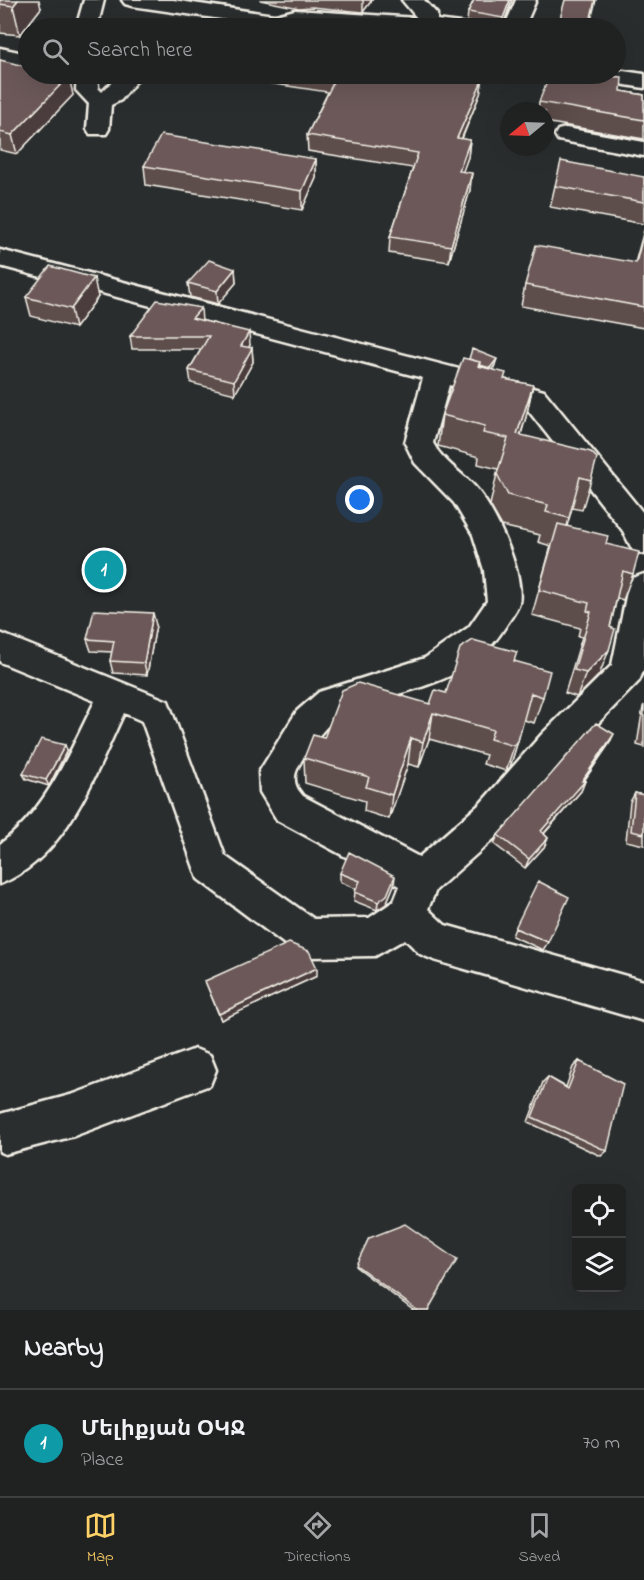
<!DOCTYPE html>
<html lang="en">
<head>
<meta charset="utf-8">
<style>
  :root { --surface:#202222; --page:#282a2a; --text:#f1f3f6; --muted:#a2a4a5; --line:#3d3f40; --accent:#ffd166 }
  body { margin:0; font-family:"Indie Flower","Noto Sans Armenian",sans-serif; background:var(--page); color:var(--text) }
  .controls { position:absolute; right:18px; bottom:18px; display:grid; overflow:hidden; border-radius:9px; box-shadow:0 6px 24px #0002 }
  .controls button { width:54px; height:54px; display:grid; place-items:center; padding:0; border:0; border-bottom:2px solid var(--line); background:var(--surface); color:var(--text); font:30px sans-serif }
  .compass { position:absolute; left:500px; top:102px; width:54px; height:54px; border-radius:50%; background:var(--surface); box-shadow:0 6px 24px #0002; rotate:251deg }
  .you { position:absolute; left:360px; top:500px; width:21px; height:21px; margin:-15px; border:4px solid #fff; border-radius:50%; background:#1a73e8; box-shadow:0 0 0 9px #1a73e833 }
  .badge { display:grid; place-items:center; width:39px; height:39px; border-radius:50%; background:var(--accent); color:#fff; font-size:20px; font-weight:700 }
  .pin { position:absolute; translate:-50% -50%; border:3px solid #fff; box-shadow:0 2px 6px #0006 }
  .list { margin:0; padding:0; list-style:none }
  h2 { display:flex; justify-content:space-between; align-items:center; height:78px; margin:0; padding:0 24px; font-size:26px }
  h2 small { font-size:20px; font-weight:400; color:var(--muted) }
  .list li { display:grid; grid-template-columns:39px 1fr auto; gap:18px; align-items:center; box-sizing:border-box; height:108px; padding:0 24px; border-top:2px solid var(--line) }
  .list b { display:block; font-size:22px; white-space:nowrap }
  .list p { margin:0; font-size:20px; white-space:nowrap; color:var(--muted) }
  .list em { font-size:20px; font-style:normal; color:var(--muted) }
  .icon { flex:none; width:33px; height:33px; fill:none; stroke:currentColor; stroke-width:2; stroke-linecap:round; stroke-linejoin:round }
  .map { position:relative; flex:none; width:644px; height:1310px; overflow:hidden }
  .search { position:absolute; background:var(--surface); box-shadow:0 6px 24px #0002; left:18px; right:18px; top:18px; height:66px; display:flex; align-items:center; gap:15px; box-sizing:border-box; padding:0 21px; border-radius:33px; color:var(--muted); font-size:22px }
  .sheet { height:186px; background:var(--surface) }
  nav { display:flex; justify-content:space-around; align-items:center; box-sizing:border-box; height:84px; border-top:2px solid var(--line); background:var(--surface); font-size:16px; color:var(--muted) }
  nav a { display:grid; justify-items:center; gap:3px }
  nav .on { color:var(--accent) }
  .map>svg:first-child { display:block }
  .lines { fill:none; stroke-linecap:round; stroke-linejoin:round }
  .minor-casing { stroke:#f4f1e8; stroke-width:5 }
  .major-casing { stroke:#f4f1e8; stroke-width:5 }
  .minor { fill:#2a2d2e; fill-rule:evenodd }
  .major { fill:#2a2d2e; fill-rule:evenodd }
  .wall { fill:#5d4d4c; stroke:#f4f1e8; stroke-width:1.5 }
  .shaded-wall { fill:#4c3e3e; stroke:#f4f1e8; stroke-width:1.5 }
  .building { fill:#6c5958; stroke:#f4f1e8; stroke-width:1.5 }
</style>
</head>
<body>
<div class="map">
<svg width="644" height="1310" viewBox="0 0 644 1310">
  <rect width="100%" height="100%" fill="#2a2d2e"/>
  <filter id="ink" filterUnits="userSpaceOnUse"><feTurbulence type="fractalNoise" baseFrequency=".0167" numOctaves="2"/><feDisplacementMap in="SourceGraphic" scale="12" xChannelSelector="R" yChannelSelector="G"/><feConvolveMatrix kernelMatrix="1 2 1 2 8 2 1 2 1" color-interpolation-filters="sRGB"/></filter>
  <g filter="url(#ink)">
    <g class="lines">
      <g class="minor-casing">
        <path id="minor" d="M84 0H104L99 20 106 28H84L78 21Z
          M402 0H424L437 14V20L467 24 470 28C415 34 355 26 299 22 288 22 279 28 268 25L265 21 268 17 295 10 417 18Z
          M516 0H536L524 28H504Z
          M0 48 28 54V66L0 60Z
          M77 74H97L98 88 102 92 120 74H142L121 100 111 105 109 129 106 134H90L87 129 89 104 76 90Z
          M566 128 644 142V156L558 140 555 135 558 130Z
          M0 250 544 391 644 514V554L633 551 623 531 524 405 449 385 433 443C442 461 461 472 474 486 494 507 525 574 519 603 517 611 509 620 505 627 466 689 405 686 345 712 330 718 297 761 295 776 294 785 298 790 303 796L419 857 480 804 542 734 612 665 628 587 633 578 644 574V669L639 681 566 756 506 828 436 890 428 909 445 925 644 981V1021L434 960 420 954 405 939 375 956 308 957 294 951 198 879 142 721 124 713C95 773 68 857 0 884V844C47 810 70 751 95 701L0 662V633L168 701 225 856 314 919 369 918 394 901 400 886 277 820 260 792 259 772 297 711 319 692 425 658 469 627 487 601 484 570 473 535 454 503 415 463 405 443 423 378 0 266Z
          M195 1049 210 1055 216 1070 210 1085 74 1136 5 1154 0 1152V1114L74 1094Z"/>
      </g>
      <g class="major-casing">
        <path id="major" d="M122 0H173L321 22 328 24 331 28H283L132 6 125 4Z
          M616 70 644 74V88L595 80 587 79 584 74H616Z"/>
      </g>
      <use href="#minor" class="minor"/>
      <use href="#major" class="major"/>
    </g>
    <path class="wall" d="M0 0 41 8 20 35 0 33Z
      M260 0H372L363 12 312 7 299 8Z
      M474 0H512L502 27 467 22 468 12Z
      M596 0 589 28H558L559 22Z
      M0 60 73 95 17 154 0 150Z
      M150 74H175L171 78Z
      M268 74H454L483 78 480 94 462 139 470 140 468 157 462 172 470 190 449 262 389 253 390 237 413 168 308 151 307 135 328 92 268 83Z
      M621 91 644 95V139L545 122V111H538L539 102Z
      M316 159V178L302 210 146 185 144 166Z
      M644 177V224L550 207 555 186Z
      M644 230V328L521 306 525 285 635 263Z
      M235 269 236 283 218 304 190 297 188 283Z
      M26 297H98L75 328 31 316Z
      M202 321 250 345 249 348H252L253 362 235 394 191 383 189 370 201 349H132L130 336Z
      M469 359 495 365 493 370 505 379 533 385 526 417 521 435 591 480 582 510 572 508 567 526 606 544 633 574 623 600 617 598 599 675 577 697 565 693 582 637 578 636 580 628 532 615 551 546 538 542 540 535 502 526 490 505 498 469 478 464 479 457 438 446 442 415Z
      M156 625 147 675 113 673 110 661 112 652 91 651 87 639Z
      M515 661 543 697 534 723 524 720 510 767 506 771 483 764 486 755 429 739 419 767 408 764 389 819 364 811 365 801 305 783 304 758 324 738 430 704 446 693Z
      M644 705V747L637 745 643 707Z
      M609 744 584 781H585L581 791 544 834 548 838 544 847 525 868 494 844 498 835Z
      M67 750 49 786 26 779 23 774Z
      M635 793 644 795V845L626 841 630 802Z
      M340 873 394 885 386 904 377 910 354 901 355 892 356 889 340 882Z
      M515 928 548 942 543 950 512 936Z
      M317 976 221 1020 205 981Z
      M579 1061 607 1151 601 1156 528 1122 543 1082 548 1077 566 1087 573 1067Z
      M369 1238 428 1310H413L356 1267Z"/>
    <path class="shaded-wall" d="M18 0H39L41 8 20 35 13 6Z
      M363 0H372L363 12Z
      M510 0H512L502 27 503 18Z
      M69 76 73 95 17 154 12 135Z
      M483 78 480 94 455 154 457 138Z
      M470 140 468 157 457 188 459 171Z
      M316 159V178L302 210V191Z
      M472 173 470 190 449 262 451 246Z
      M235 269 236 283 218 304 217 291Z
      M94 278 98 297 75 328 71 309Z
      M201 308 202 322 192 318Z
      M249 332 250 345 242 359 241 346Z
      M252 348 253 362 235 394 234 381Z
      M497 359 495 365 489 374 490 368Z
      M533 385 526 417 511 465 517 434Z
      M153 613 156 625 147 675 144 663Z
      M609 650 599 675 577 697 586 673Z
      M433 713 429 739 419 767 423 742Z
      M614 734 609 744 578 789 585 781 581 791 537 841 541 831 582 781Z
      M411 738 408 764 389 819 392 795Z
      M518 741 510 767 506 771 514 746Z
      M65 745 67 750 49 786 46 780Z
      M548 838 544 847 525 868 529 859Z
      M395 876 394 885 386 904 377 910 378 902Z
      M317 968V976L221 1020 219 1014Z"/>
    <path class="building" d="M0 0H18L13 6 0 4Z
      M474 0H510L503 18 468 12Z
      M565 0H595L589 26 559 22Z
      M0 60 28 67V74H59L69 76 12 135 0 132Z
      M313 74H454L483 78 457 138 470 140 459 171 472 173 451 246 390 237 418 153 307 135 336 77Z
      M550 74H585V75L622 77 621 91 644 95V120L539 102Z
      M161 135 316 159 302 191 144 166Z
      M561 161 644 177V202L555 186Z
      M644 232V307L525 285 536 245 636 263Z
      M209 260 235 269 217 291 188 283Z
      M50 266 94 278 71 309 26 297Z
      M157 300 201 308 192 318 249 332 241 346 252 348 234 381 189 370 209 336H130Z
      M472 349 497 359 490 368 480 365V362L469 359Z
      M463 358 480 362 478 366 506 373 504 379 533 385 517 434 591 452 597 458 591 480 580 477 569 518 546 512 548 505 508 495 497 474 508 438 483 433 485 426 442 415Z
      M558 524 608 536 606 544 639 552 633 574 623 571 610 627 615 629 609 650 586 673 574 670 591 612 587 611 589 603 539 590Z
      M94 610 153 613 144 663 110 661 114 641 87 639Z
      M473 640 517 652 514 661 550 671 543 697 531 693 518 741 514 746 490 739 493 730 433 713 423 742 411 738 392 795 366 787 369 777 304 758 313 735 324 738 342 690 358 683 430 704 435 690 446 693 460 648Z
      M596 723 614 734 582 781H585L541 831 548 838 529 859 498 835Z
      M41 739 65 745 46 780 23 774Z
      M635 793 644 795V834L631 831Z
      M349 852 395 876 387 895 378 902 355 892 360 881 340 873Z
      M538 881 569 897 548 942 515 928Z
      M289 943 309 951 317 968 219 1014 205 981Z
      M579 1061 623 1084 607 1151 532 1117 548 1077 568 1089Z
      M405 1224 457 1260 428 1310H417L356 1265 369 1238Z"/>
  </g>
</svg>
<div class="controls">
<button><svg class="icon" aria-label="locate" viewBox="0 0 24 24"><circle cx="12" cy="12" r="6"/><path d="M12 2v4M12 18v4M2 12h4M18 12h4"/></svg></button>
<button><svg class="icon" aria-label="layers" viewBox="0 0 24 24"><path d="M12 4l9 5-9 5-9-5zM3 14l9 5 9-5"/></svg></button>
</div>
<svg class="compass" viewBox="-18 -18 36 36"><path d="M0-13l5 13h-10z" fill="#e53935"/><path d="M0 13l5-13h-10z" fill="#a2a4a5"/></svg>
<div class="you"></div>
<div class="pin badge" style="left:104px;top:570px;background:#0f9aa8">1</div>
<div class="search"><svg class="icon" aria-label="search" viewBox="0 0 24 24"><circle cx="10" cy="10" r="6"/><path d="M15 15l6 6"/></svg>Search here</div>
</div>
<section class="sheet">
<h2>Nearby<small></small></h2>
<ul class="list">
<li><span class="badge" style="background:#0f9aa8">1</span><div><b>Մելիքյան ՕԿՋ</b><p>Place</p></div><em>70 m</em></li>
</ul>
</section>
<nav>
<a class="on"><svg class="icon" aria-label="map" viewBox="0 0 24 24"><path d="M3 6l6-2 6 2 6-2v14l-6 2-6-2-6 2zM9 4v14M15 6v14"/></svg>Map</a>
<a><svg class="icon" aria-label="directions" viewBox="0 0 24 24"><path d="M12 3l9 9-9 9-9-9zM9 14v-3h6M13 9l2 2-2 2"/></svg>Directions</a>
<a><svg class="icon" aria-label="saved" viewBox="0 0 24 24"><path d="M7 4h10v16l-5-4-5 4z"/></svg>Saved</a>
</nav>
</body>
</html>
